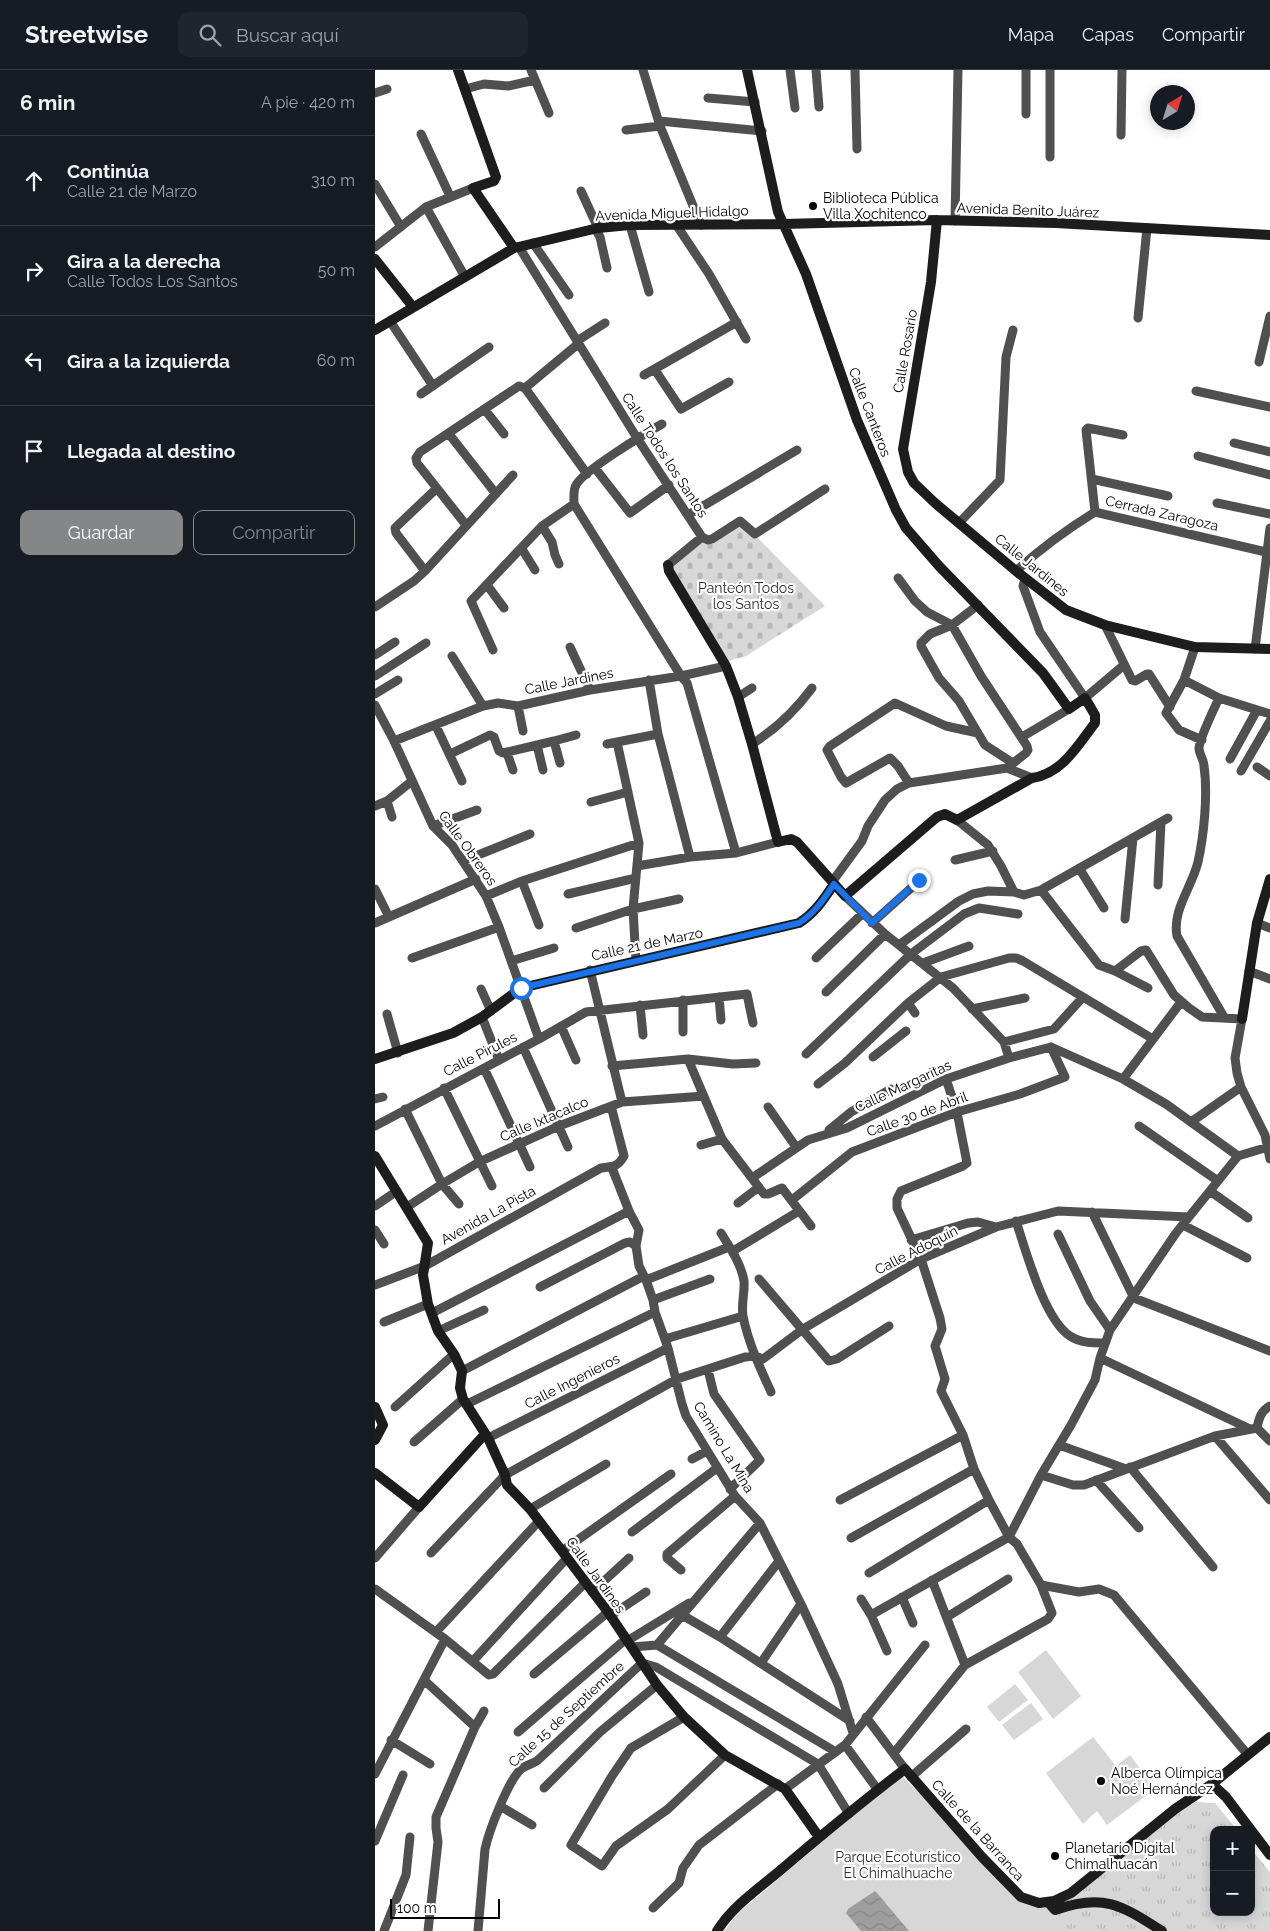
<!DOCTYPE html>
<html lang="es">
<head>
<meta charset="utf-8">
<style>
  :root { --surface:#171b24; --page:#20242c; --text:#f1f3f6; --muted:#9ea1a6; --line:#363941; --accent:#858687 }
  body { margin:0; font-family:Raleway,sans-serif; background:var(--page); color:var(--text) }
  .controls { position:absolute; right:15px; bottom:15px; display:grid; overflow:hidden; border-radius:10px; box-shadow:0 2px 12px #0003 }
  .controls button { width:45px; height:45px; display:grid; place-items:center; padding:0; border:0; border-bottom:1px solid var(--line); background:var(--surface); color:var(--text); font:25px sans-serif }
  .compass { position:absolute; left:775px; top:15px; width:45px; height:45px; border-radius:50%; background:var(--surface); box-shadow:0 2px 12px #0003; rotate:38deg }
  .scale { position:absolute; left:15px; bottom:12px; width:110px; box-sizing:border-box; padding-left:5px; border:2px solid #000; border-top:0; font-size:14px; line-height:18px; white-space:nowrap; color:#000; -webkit-text-stroke:4px #fff; paint-order:stroke }
  .stop { position:absolute; width:15px; height:15px; margin:-11px; border:4px solid #1a73e8; border-radius:50%; background:#fff }
  .stop.end { background:#1a73e8; border-color:#fff; box-shadow:0 1px 5px #0008 }
  .list { margin:0; padding:0; list-style:none }
  h2 { display:flex; justify-content:space-between; align-items:center; height:65px; margin:0; padding:0 20px; font-size:21px }
  h2 small { font-size:16px; font-weight:400; color:var(--muted) }
  .list li { display:grid; grid-template-columns:32px 1fr auto; gap:15px; align-items:center; box-sizing:border-box; height:90px; padding:0 20px; border-top:1px solid var(--line) }
  .list b { display:block; font-size:19px; white-space:nowrap }
  .list p { margin:0; font-size:16px; white-space:nowrap; color:var(--muted) }
  .list em { font-size:16px; font-style:normal; color:var(--muted) }
  .actions { display:flex; gap:10px; padding:15px 20px }
  .actions a { flex:1; padding:11px 0; border:1px solid var(--accent); border-radius:10px; text-align:center; font-size:18px; color:var(--accent) }
  .actions .main { background:var(--accent); color:#fff }
  .icon { flex:none; width:28px; height:28px; fill:none; stroke:currentColor; stroke-width:2; stroke-linecap:round; stroke-linejoin:round }
  .map { position:relative; flex:none; width:895px; height:1861px; overflow:hidden }
  header { display:flex; align-items:center; gap:30px; box-sizing:border-box; height:70px; padding:0 25px; background:var(--surface); border-bottom:1px solid var(--line) }
  header strong { font-size:24px }
  nav { display:flex; gap:28px; margin-inline-start:auto; font-size:18px }
  .search { width:350px; height:45px; background:var(--page); display:flex; align-items:center; gap:12px; box-sizing:border-box; padding:0 18px; border-radius:10px; color:var(--muted); font-size:19px }
  main { display:flex }
  aside { flex:1; background:var(--surface) }
  .map>svg:first-child { display:block }
  .grass { fill:url(#grass-tufts) }
  .cemetery { fill:url(#cemetery-stones) }
  .park { fill:#d7d7d7 }
  .water { fill:url(#water-waves) }
  .lines { fill:none; stroke-linecap:round; stroke-linejoin:round }
  .street { stroke:#505050; stroke-width:9 }
  .secondary { stroke:#1d1d1d; stroke-width:10 }
  .route { stroke:#1a73e8; stroke-width:6 }
  .poi-dot { fill:#000; stroke:#fff; stroke-width:2 }
  .labels { text-anchor:middle; dominant-baseline:central; stroke-width:4.5; stroke-linejoin:round; paint-order:stroke }
  .poi-label { font-size:14px; fill:#000; stroke:#fff; text-anchor:start }
  .street-label { font-size:14px; fill:#000; stroke:#fff }
  .park-label { font-size:14px; fill:#2e2e2e; stroke:#fff }
</style>
</head>
<body>
<header>
<strong>Streetwise</strong>
<div class="search"><svg class="icon" aria-label="search" viewBox="0 0 24 24"><circle cx="10" cy="10" r="6"/><path d="M15 15l6 6"/></svg>Buscar aquí</div>
<nav><a>Mapa</a><a>Capas</a><a>Compartir</a></nav>
</header>
<main>
<aside>
<h2>6 min<small>A pie · 420 m</small></h2>
<ul class="list">
<li><svg class="icon" aria-label="ahead" viewBox="0 0 24 24"><path d="M12 20V5M6 11l6-6 6 6"/></svg><div><b>Continúa</b><p>Calle 21 de Marzo</p></div><em>310 m</em></li>
<li><svg class="icon" aria-label="right" viewBox="0 0 24 24"><path d="M7 20v-9h11M14 6l5 5-5 5"/></svg><div><b>Gira a la derecha</b><p>Calle Todos Los Santos</p></div><em>50 m</em></li>
<li><svg class="icon" aria-label="left" viewBox="0 0 24 24"><path d="M17 20v-9H6M10 6l-5 5 5 5"/></svg><div><b>Gira a la izquierda</b></div><em>60 m</em></li>
<li><svg class="icon" aria-label="arrive" viewBox="0 0 24 24"><path d="M6 21V4h12l-3 4 3 4H6"/></svg><div><b>Llegada al destino</b></div></li>
</ul>
<div class="actions"><a class="main">Guardar</a><a>Compartir</a></div>
</aside>
<div class="map">
<svg width="895" height="1861" viewBox="0 0 895 1861">
  <defs>
    <pattern id="grass-tufts" width="24" height="20" patternUnits="userSpaceOnUse" patternTransform="scale(1.25)"><rect width="24" height="20" fill="#d7d7d7"/><path d="M3 7l-1-3M5 7V3M7 7l1-3M15 17l-1-3M17 17v-4M19 17l1-3" fill="none" stroke="#b7b7b7"/></pattern>
    <pattern id="cemetery-stones" width="16" height="16" patternUnits="userSpaceOnUse" patternTransform="scale(1.25)"><rect width="16" height="16" fill="#d7d7d7"/><path d="M2 7V4a2 2 0 0 1 4 0v3zM10 15v-3a2 2 0 0 1 4 0v3z" fill="#b7b7b7"/></pattern>
    <pattern id="water-waves" width="16" height="10" patternUnits="userSpaceOnUse" patternTransform="scale(1.25)"><rect width="16" height="10" fill="#9e9e9e"/><path d="M0 5q4-4 8 0t8 0" fill="none" stroke="#868686"/></pattern>
  </defs>
  <rect width="100%" height="100%" fill="#fff"/>
  <path class="grass" d="M821 1732 840 1733 862 1760H839V1842H876V1779L895 1802V1861H690L680 1840 798 1745Z"/>
  <path class="cemetery" d="M365 450 450 536 371 586 350 592 294 493 327 467 335 465Z"/>
  <path class="park" d="M671 1580 706 1626 678 1649 643 1602Z
    M640 1614 653 1630 624 1652 612 1637Z
    M656 1633 668 1649 639 1670 627 1655Z
    M718 1667 741 1696 755 1685 780 1719 732 1755 722 1741 708 1754 671 1703Z
    M526 1705 655 1831 680 1840 694 1861H349L363 1843Z"/>
  <path class="water" d="M500 1821 502 1823 534 1861H486L471 1843 473 1839Z"/>
  <g class="lines">
    <path class="street" d="M156 0 174 43
      M268 0 285 56 326 155
      M415 0 420 38
      M441 0 444 37
      M480 0 482 79
      M90 19 109 14 133 16 160 10
      M0 23 12 19
      M333 28 380 32
      M651 44V0
      M284 51 387 61
      M251 60 285 56
      M46 64 75 126
      M746 65 747 0
      M675 87V0
      M0 114 26 157
      M206 121 223 158
      M51 137 90 207
      M580 151 583 0
      M255 155 274 222
      M302 156 334 204 371 269
      M220 158 225 167 232 198
      M158 173 194 225
      M0 177 51 137 98 118
      M144 177 262 368 327 467 333 470 337 469 365 451 380 464 450 419
      M763 248 772 158
      M15 251 58 316
      M202 271 230 253
      M884 292 895 246
      M280 300 306 339 354 312
      M269 305 362 252
      M150 318 203 274
      M821 321 895 337
      M46 324 114 277
      M110 340 129 364
      M74 364 121 424
      M859 373 895 382
      M823 386 895 405
      M220 398 255 443 294 415
      M717 409 793 426
      M842 433 895 444
      M199 434 306 606 312 613 361 783
      M199 434C199 428 198 420 201 415 208 401 271 363 287 354
      M720 442 711 360 713 358 748 365
      M313 445 422 380
      M584 453 625 410 631 287 638 260
      M91 455 42 393 41 388 45 382 144 316 150 318 212 404
      M167 456 177 472 180 485 184 494
      M147 479 160 500
      M293 495 327 467
      M50 501 21 463 20 458 61 419
      M641 501C666 478 691 460 720 442L891 482
      M523 508 540 531 552 542 577 555 606 606 652 676 653 680 651 683 632 698
      M650 509 648 516 665 562 710 628 749 595
      M112 515 129 538
      M603 535 577 555 555 564 546 573V576L564 608 584 631 610 675 638 693
      M0 537 39 511 50 501 138 405
      M730 555 757 610 760 611 772 604H774L795 637
      M195 577 215 620
      M820 577 809 610 791 643 804 660 827 670
      M880 579 895 458
      M118 580 96 531 167 456 199 434
      M0 585 20 572
      M77 586 108 636
      M0 606 51 573
      M274 610 283 664 315 787
      M809 610 844 628 895 644
      M0 624 23 610
      M363 627 377 618
      M844 628C839 639 825 667 824 678 824 684 829 690 829 696 833 724 829 765 823 792 817 817 797 840 802 866L849 947
      M0 635 19 671 58 756 77 775 111 826 124 857 164 969
      M143 636 148 661
      M61 656 87 711
      M647 667 694 639
      M19 671 108 636 123 633 143 636 215 620 306 606 351 596
      M179 671 185 693
      M242 672 264 773 258 839 261 891
      M232 674 283 664
      M377 674C401 659 420 641 437 618
      M162 675 168 700
      M132 683 138 700
      M75 684 115 665 119 667 124 681 128 683 179 671 201 665
      M855 689 882 640
      M882 697 895 706
      M866 701 895 651
      M534 713 523 696 515 688 471 713 466 707 452 680 455 676 520 633 571 656 603 663
      M12 731 17 747
      M216 732 253 722
      M0 736 12 731 37 711
      M582 750 613 775 626 796 639 822
      M58 756 102 740
      M580 790 618 781
      M88 791 155 764
      M262 796 315 787 361 783 403 772
      M704 798 729 838
      M147 811 164 855
      M457 812 487 771 493 756 510 730 522 719 534 713 632 698 657 708
      M783 815 786 752
      M0 819 14 847
      M666 820 724 895 740 901 773 918
      M193 824 261 808
      M111 826 147 811 264 773
      M470 826 510 864 578 918 629 972 634 988
      M750 849 758 768
      M0 853 101 809
      M497 853 545 810
      M882 853 895 858
      M201 858 258 839 304 829
      M524 875 584 831 598 824 613 821 639 822 649 825 666 820 793 748
      M37 888 124 857
      M441 888 487 844
      M136 891 179 878
      M548 893 594 876
      M215 900 247 1032
      M740 901 766 881 771 880 799 925 814 938 827 947 867 949 860 988 862 1003 866 1017 890 1065 895 1089
      M874 901 895 909
      M106 919 116 941
      M451 922 510 864
      M344 927 346 950
      M308 930V962
      M533 933 540 943
      M265 935 268 965
      M597 939 650 928
      M12 944 23 983
      M107 947 124 990
      M186 956 201 990
      M629 972 679 959 708 927
      M148 977 193 1077
      M676 977 748 1009 791 1034 863 1086
      M431 984 536 884 589 844 604 838 643 844
      M498 987 531 961
      M313 989 347 1069 389 1124H393L407 1118 436 1156
      M237 996 313 989 358 994 381 993
      M109 998 155 1097
      M748 1009 806 932
      M443 1014 470 993 533 933 566 907 634 888H641L648 891 778 969
      M69 1018 117 1116
      M0 1029 8 1027
      M393 1037 421 1077
      M30 1039 67 1114 84 1134
      M816 1052 866 1017
      M0 1056 164 969 211 942 372 924 378 953
      M764 1056 843 1111
      M454 1060 476 1042 516 1019
      M326 1075 347 1069
      M237 1098 254 1141 264 1160 261 1176
      M377 1108 433 1070 472 1058 571 1009 634 988 676 977
      M835 1121 873 1148
      M417 1130 477 1082 582 1042 645 1024 690 1007 676 977
      M363 1133 384 1117
      M0 1136 22 1121
      M32 1137 67 1114 104 1092 184 1056 247 1032 329 1026
      M717 1142 759 1228 895 1281
      M641 1151C651 1181 669 1249 695 1266 705 1273 718 1273 729 1273
      M808 1155 872 1188
      M0 1160 9 1174
      M346 1163C355 1178 366 1193 369 1211 370 1222 366 1234 368 1246 373 1272 385 1298 396 1322
      M683 1164 715 1231 735 1260
      M536 1170 593 1153 603 1152 621 1157
      M358 1181 424 1141
      M384 1209 454 1291 462 1289 514 1256
      M271 1210 354 1177
      M0 1215 50 1196 226 1098C238 1096 242 1098 249 1086L236 1036
      M165 1217 250 1173 255 1172 261 1176 264 1196 271 1210 278 1230 280 1242 293 1278 307 1334 311 1346 360 1426 385 1453 426 1534 463 1614 478 1663
      M278 1230 335 1209
      M57 1243 254 1141
      M9 1252 53 1234
      M63 1261 109 1240
      M290 1269 368 1246
      M725 1288 875 1359
      M333 1300 339 1324 385 1390 355 1419
      M87 1301 269 1206
      M92 1334 280 1242
      M20 1337 79 1284
      M882 1358C884 1348 886 1341 895 1336
      M882 1358 895 1371
      M840 1366 895 1430
      M113 1368 293 1278
      M39 1372 88 1329
      M684 1375 751 1399
      M317 1389 332 1381
      M755 1397 838 1497
      M666 1405 698 1415H709L840 1366 882 1358
      M721 1410 764 1458
      M465 1430 588 1365
      M155 1439 231 1394
      M257 1462 342 1398
      M634 1467 666 1405 696 1355 720 1310 725 1288 735 1260 801 1163 863 1086 893 1077
      M476 1468 599 1399
      M187 1481 296 1404
      M56 1483 130 1405 302 1309 370 1287 380 1286 388 1289 428 1259 546 1189 621 1157 683 1141 814 1147
      M0 1488 44 1437
      M306 1500 292 1488V1484L360 1426
      M494 1503 614 1430
      M557 1510 590 1595
      M666 1515 704 1522 724 1519 739 1525 873 1685
      M0 1519 70 1569 114 1605 118 1604 210 1513
      M217 1522 254 1488
      M527 1527 538 1553
      M486 1529 496 1545 512 1581
      M307 1545 345 1567 475 1651
      M496 1545 634 1467
      M235 1546 271 1522
      M572 1547 633 1509
      M61 1562 164 1451
      M345 1567 404 1491
      M252 1571 314 1533
      M282 1575 461 1682
      M257 1577 282 1575 385 1453
      M98 1591 192 1488
      M386 1593 426 1534
      M159 1604 233 1542
      M49 1610 100 1657
      M309 1647 256 1678 237 1706 196 1775 227 1796 241 1776 293 1739 350 1685
      M491 1647 530 1699
      M143 1662 251 1569
      M16 1670 55 1694
      M470 1675 503 1720
      M519 1683 590 1595 673 1549 677 1543 666 1515 642 1474 634 1467 614 1430 599 1399 588 1365 566 1321 570 1309 560 1276 567 1259 565 1248 546 1189 522 1138V1129L526 1121 588 1096 592 1093 582 1042 571 1009
      M0 1704 70 1569
      M536 1707 591 1659
      M169 1718 225 1662 282 1615
      M410 1719 470 1675 550 1575
      M125 1736 157 1755
      M0 1771 28 1705
      M278 1838 304 1813 308 1798 324 1775 403 1714
      M9 1861 31 1805 35 1767
      M53 1861 63 1772 61 1758V1747L100 1657 109 1641
      M103 1861 110 1779C114 1761 133 1711 146 1699 151 1695 158 1694 163 1690L267 1593 281 1597 443 1694 474 1744"/>
    <path class="secondary" d="M83 0 121 107 119 111 98 118 139 178
      M562 150 556 212 528 379 533 402 539 413 560 433 641 501 691 540 730 555 820 577 895 579
      M0 189 38 237
      M0 260 139 178 223 158 255 155 409 154 562 150 681 153 895 165
      M293 495 294 501 351 596 363 627 377 674 403 772 416 769 422 772 470 826 562 747 570 744 582 750 657 708C687 704 703 675 720 653V645L710 628 694 639 668 603 564 496 531 458 521 440 482 350 431 204 403 142 372 0
      M867 949 882 853 895 809
      M0 989 78 963 107 947 146 918 424 853C440 843 449 829 459 814
      M0 1086 53 1173 48 1205 53 1234 63 1261 79 1284 87 1301 85 1318 88 1329 113 1368 130 1405 132 1415 155 1439 187 1481 233 1542 282 1615 309 1647 350 1685 410 1719 444 1767
      M0 1337 8 1355 0 1370
      M0 1403 44 1437 110 1364
      M837 1714 851 1727 876 1760
      M876 1760 895 1785
      M673 1832 680 1840C729 1823 746 1835 787 1861
      M342 1861C358 1835 386 1817 408 1798 448 1764 489 1730 530 1699L607 1787 646 1827 664 1833 679 1831 696 1823 800 1739 837 1714 895 1667"/>
  </g>
  <g class="lines">
    <path class="route" d="M146 918 424 853C440 843 449 829 459 814L497 853 544 810"/>
  </g>
  <g class="poi-dot">
    <circle cx="438" cy="136" r="5"/>
    <circle cx="726" cy="1711" r="5"/>
    <circle cx="680" cy="1786" r="5"/>
  </g>
  <g class="labels">
    <g class="poi-label">
      <text x="448" y="128">Biblioteca Pública<tspan x="448" dy="16">Villa Xochitenco</tspan></text>
      <text x="736" y="1703">Alberca Olímpica<tspan x="736" dy="16">Noé Hernández</tspan></text>
      <text x="690" y="1778">Planetario Digital<tspan x="690" dy="16">Chimalhuacán</tspan></text>
    </g>
    <g class="street-label">
      <text transform="translate(653 140) rotate(2)">Avenida Benito Juárez</text>
      <text transform="translate(297 143) rotate(-2)">Avenida Miguel Hidalgo</text>
      <text transform="translate(530 281) rotate(-80)">Calle Rosario</text>
      <text transform="translate(495 342) rotate(69)">Calle Canteros</text>
      <text transform="translate(290 385) rotate(57)">Calle Todos los Santos</text>
      <text transform="translate(787 443) rotate(13)">Cerrada Zaragoza</text>
      <text transform="translate(657 495) rotate(39)">Calle Jardines</text>
      <text transform="translate(194 611) rotate(-11)">Calle Jardines</text>
      <text transform="translate(93 778) rotate(54)">Calle Obreros</text>
      <text transform="translate(272 874) rotate(-12)">Calle 21 de Marzo</text>
      <text transform="translate(105 984) rotate(-27)">Calle Pirules</text>
      <text transform="translate(528 1016) rotate(-25)">Calle Margaritas</text>
      <text transform="translate(542 1044) rotate(-20)">Calle 30 de Abril</text>
      <text transform="translate(169 1049) rotate(-23)">Calle Ixtacalco</text>
      <text transform="translate(113 1145) rotate(-29)">Avenida La Pista</text>
      <text transform="translate(541 1180) rotate(-27)">Calle Adoquín</text>
      <text transform="translate(197 1311) rotate(-27)">Calle Ingenieros</text>
      <text transform="translate(349 1377) rotate(59)">Camino La Mina</text>
      <text transform="translate(221 1505) rotate(54)">Calle Jardines</text>
      <text transform="translate(191 1644) rotate(-42)">Calle 15 de Septiembre</text>
      <text transform="translate(603 1760) rotate(48)">Calle de la Barranca</text>
    </g>
    <g class="park-label">
      <text x="371" y="518">Panteón Todos<tspan x="371" dy="16">los Santos</tspan></text>
      <text x="523" y="1787">Parque Ecoturístico<tspan x="523" dy="16">El Chimalhuache</tspan></text>
    </g>
  </g>
</svg>
<div class="controls">
<button>+</button>
<button>−</button>
</div>
<svg class="compass" viewBox="-18 -18 36 36"><path d="M0-13l5 13h-10z" fill="#e53935"/><path d="M0 13l5-13h-10z" fill="#9ea1a6"/></svg>
<div class="scale">100 m</div>
<div class="stop" style="left:146px;top:918px"></div>
<div class="stop end" style="left:544px;top:810px"></div>
</div>
</main>
</body>
</html>
